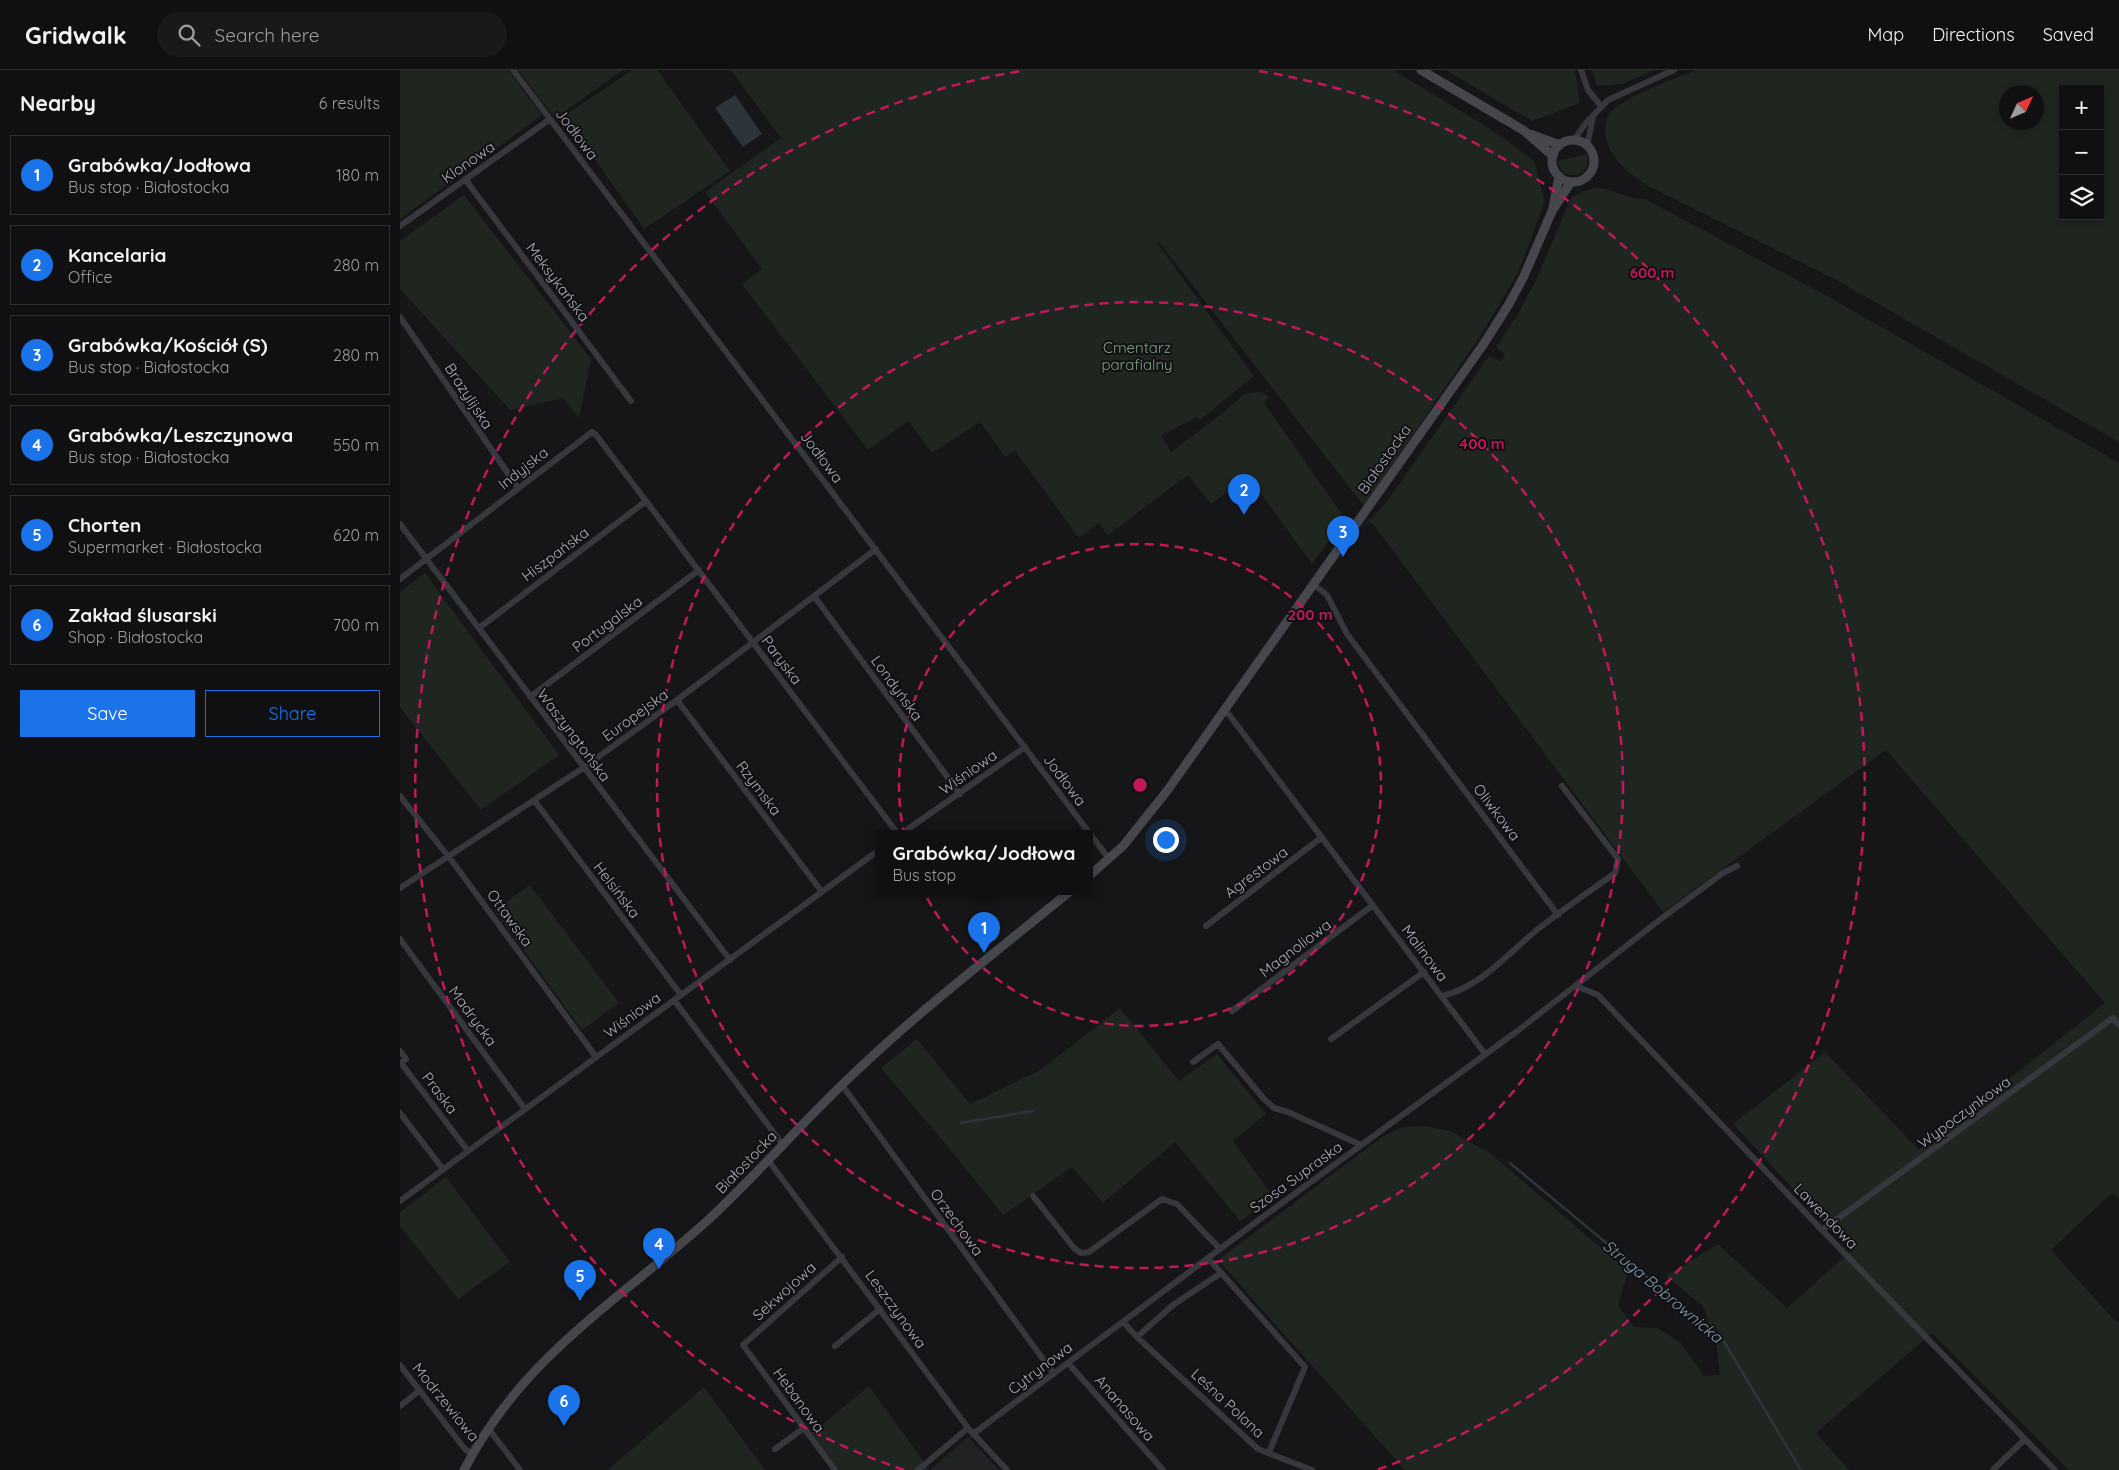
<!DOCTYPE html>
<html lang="en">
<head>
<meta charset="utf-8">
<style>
  :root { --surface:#101012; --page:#19191b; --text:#f1f3f6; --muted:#9c9d9f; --line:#303032; --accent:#1a73e8 }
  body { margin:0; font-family:Quicksand,sans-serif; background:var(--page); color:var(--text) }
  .controls { position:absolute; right:15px; top:15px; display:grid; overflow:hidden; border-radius:0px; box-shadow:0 2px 8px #0003 }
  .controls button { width:45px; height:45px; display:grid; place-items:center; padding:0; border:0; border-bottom:1px solid var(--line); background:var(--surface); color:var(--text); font:25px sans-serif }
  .compass { position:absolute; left:1599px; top:15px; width:45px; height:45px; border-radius:50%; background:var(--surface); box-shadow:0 2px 8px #0003; rotate:46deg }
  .you { position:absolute; left:765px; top:769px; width:18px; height:18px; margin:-12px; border:4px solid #fff; border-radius:50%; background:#1a73e8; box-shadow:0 0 0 8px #1a73e833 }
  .badge { display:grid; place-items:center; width:32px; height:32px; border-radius:50%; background:var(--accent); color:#fff; font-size:16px; font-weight:700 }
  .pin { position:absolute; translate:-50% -41px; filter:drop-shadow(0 1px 2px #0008) }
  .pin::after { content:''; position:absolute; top:26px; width:18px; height:15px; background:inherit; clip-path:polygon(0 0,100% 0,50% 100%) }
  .popup { position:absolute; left:475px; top:760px; width:218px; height:65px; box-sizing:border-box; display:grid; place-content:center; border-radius:0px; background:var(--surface); filter:drop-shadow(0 1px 4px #0005); font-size:16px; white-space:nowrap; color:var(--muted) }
  .popup b { font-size:19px; color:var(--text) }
  .popup::after { content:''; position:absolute; left:50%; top:100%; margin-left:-10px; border:10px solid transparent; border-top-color:var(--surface) }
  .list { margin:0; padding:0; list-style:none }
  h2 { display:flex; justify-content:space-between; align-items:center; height:65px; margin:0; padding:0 20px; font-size:21px }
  h2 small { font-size:16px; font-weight:400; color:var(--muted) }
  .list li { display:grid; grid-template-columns:32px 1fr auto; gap:15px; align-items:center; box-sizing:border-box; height:80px; margin:0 10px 10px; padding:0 10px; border:1px solid var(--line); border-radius:0px }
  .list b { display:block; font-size:19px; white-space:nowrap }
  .list p { margin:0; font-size:16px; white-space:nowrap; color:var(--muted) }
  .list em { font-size:16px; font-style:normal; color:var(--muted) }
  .actions { display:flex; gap:10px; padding:15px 20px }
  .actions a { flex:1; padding:11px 0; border:1px solid var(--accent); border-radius:0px; text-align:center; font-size:18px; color:var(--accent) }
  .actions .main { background:var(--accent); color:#fff }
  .icon { flex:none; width:28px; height:28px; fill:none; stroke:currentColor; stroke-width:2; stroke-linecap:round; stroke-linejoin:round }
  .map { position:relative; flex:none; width:1719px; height:1400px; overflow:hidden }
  header { display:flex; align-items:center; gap:30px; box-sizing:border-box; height:70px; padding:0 25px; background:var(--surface); border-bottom:1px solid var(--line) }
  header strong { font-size:24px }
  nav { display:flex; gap:28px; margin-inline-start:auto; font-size:18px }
  .search { width:350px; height:45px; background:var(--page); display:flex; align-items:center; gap:12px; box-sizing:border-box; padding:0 18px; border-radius:28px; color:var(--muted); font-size:19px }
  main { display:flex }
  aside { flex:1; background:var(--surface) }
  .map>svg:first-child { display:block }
  .built { fill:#222225 }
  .green { fill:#1e261f; fill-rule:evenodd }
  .water { fill:#2c353c }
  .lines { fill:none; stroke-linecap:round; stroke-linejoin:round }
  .stream { stroke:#2c353c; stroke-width:2.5 }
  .street { stroke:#37383d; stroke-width:6 }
  .secondary { stroke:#45474d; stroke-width:9 }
  .ring { fill:none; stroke:#c2185b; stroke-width:2.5; stroke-dasharray:9 6 }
  .labels { text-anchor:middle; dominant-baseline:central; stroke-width:4; stroke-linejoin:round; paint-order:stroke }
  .street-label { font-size:15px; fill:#a8adb8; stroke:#111113 }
  .park-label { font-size:15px; fill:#7fa381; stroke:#111113 }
  .water-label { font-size:16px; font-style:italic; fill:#7f9bb3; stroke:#111113 }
  .centre { fill:#c2185b; stroke:#111113; stroke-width:2.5 }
  .ring-label { font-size:15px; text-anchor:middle; font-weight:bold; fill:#c2185b; stroke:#111113; stroke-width:4; stroke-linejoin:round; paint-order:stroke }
</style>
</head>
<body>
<header>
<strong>Gridwalk</strong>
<div class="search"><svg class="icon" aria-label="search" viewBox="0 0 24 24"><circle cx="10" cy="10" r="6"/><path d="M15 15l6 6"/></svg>Search here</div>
<nav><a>Map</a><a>Directions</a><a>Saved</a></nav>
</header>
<main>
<aside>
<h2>Nearby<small>6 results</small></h2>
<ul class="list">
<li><span class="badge">1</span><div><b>Grabówka/Jodłowa</b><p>Bus stop · Białostocka</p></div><em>180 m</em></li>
<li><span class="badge">2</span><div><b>Kancelaria</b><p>Office</p></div><em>280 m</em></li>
<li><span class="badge">3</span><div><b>Grabówka/Kościół (S)</b><p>Bus stop · Białostocka</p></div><em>280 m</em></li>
<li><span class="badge">4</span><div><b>Grabówka/Leszczynowa</b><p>Bus stop · Białostocka</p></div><em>550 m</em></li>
<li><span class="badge">5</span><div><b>Chorten</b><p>Supermarket · Białostocka</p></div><em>620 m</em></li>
<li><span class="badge">6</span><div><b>Zakład ślusarski</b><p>Shop · Białostocka</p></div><em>700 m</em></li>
</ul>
<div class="actions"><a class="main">Save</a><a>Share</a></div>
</aside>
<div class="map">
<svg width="1719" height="1400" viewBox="0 0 1719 1400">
  <rect width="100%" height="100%" fill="#161618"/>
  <path class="built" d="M568 1367 599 1400H530Z"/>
  <path class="green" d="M0 0H108L142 45 0 149Z
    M118 0H223L155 48Z
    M232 0H257L330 101 244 159 164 46Z
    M331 0H993L1092 60 1134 91 1145 131 1118 203 1081 265 964 436 759 172 757 173 854 306 800 350 797 347 761 365 771 382 823 343 843 325 856 322 864 323 869 327 864 333 945 449 912 494 848 406 811 434 788 405 708 465 699 453 679 468 615 381 605 387 580 352 532 383 508 351 468 380 342 214 362 199 305 122 381 68Z
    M1046 0H1175L1180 33 1132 51Z
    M1192 0H1254L1223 14 1197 16Z
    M1296 0H1719V372L1438 211 1248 116C1227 102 1208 88 1205 61 1205 56 1206 47 1210 43 1224 26 1275 9 1296 0ZM1663 19H1700V146H1663ZM1606 22H1636V52H1606Z
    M1187 84C1194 107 1161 114 1158 91Z
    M1198 117 1234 128 1245 129 1429 227 1719 393V1129L1712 1123 1651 1180 1716 1252 1719 1250V1400H1669L1532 1263 1416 1363 1449 1400H1005L818 1190 982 1067 1003 1057 1026 1056 1050 1061 1090 1083 1228 1201 1218 1235 1234 1257 1257 1258 1280 1272 1304 1306 1320 1305 1317 1278 1303 1236 1266 1206 1318 1174 1387 1238 1451 1181 1333 1054 1425 982 1519 1080 1705 933 1486 680 1263 842 974 455 968 451 986 433 1089 286 1101 291 1105 285 1096 277 1118 244 1136 210 1171 128 1179 123Z
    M64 125 191 289 179 348 163 328 110 340 0 219V171Z
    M25 503 159 685 81 740 0 637V522Z
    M130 815 219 933 182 960 94 840Z
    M720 938 779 1011 817 984 866 1044 833 1071 873 1127 840 1151 775 1072 703 1133 672 1097 603 1145 549 1078 481 998 517 969 570 1034 642 999Z
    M46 1107 110 1192 58 1229 0 1156V1142Z
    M469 1316 522 1389 528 1400H439L412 1363Z
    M304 1317 365 1400H208Z
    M561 1375 565 1378 554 1388 556 1391 552 1395 549 1392 543 1398 540 1394Z"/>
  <path class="water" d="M335 25 362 64 343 77 315 38Z"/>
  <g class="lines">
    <path class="stream" d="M561 1053 633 1041
      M1110 1093 1323 1270 1401 1400"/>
    <path class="street" d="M113 0 709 789
      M1181 0 1188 20 1201 36
      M1174 70 1185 54 1208 30 1274 0
      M1189 77 1188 71 1193 47
      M65 109 231 331
      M0 156 150 49
      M0 247 118 418
      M0 454 330 890
      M0 509 192 362 196 365 498 764
      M913 514 927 525 947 564 1158 845
      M414 526 560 724
      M79 558 246 431
      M130 627 299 500
      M277 630 422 822
      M824 638 1085 984
      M0 726 52 791 196 987
      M134 730 281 925
      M501 764 625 677
      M0 818 183 698 277 630 476 479
      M806 856 922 767
      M0 869 125 1039
      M1176 916 1198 925 1420 1158 1655 1400
      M1042 926C1081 917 1107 884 1138 859 1163 839 1189 822 1215 803L1218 789 1162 716
      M274 930 383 1075
      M832 941 973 835
      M931 969 1024 902
      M0 981 6 989 1 993 68 1081
      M793 992 818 974 864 1029 874 1038 888 1042 961 1075
      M442 1015 654 1304
      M0 1043 43 1099
      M368 1090 568 1358 607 1400
      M633 1126 674 1178 681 1183 689 1182 762 1129 777 1134 820 1179
      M0 1131 479 780
      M1422 1160 1713 948 1719 955
      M808 1188 905 1297 869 1382
      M723 1252 737 1267 773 1235 821 1203
      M737 1267 858 1379 912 1400
      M435 1276 480 1239
      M668 1293 763 1400
      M0 1295 64 1378 72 1385
      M0 1336 19 1321
      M88 1358 120 1400
      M573 1364 856 1152 1116 962 1262 848 1323 803 1337 796
      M375 1379 404 1358
      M435 1400 343 1275 442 1187
      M518 1400 568 1358
      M1593 1400 1625 1369"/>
    <path class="secondary" d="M1021 0 1123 60 1153 86
      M1130 64 1160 75
      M1152 91a21 21 0 1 1 42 0a21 21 0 1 1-42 0Z
      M1153 138 1159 106
      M689 806 723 776 767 721 1083 275 1109 234 1124 206 1152 141 1171 112
      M64 1400C122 1287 216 1233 307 1151 362 1100 410 1043 465 993 530 932 601 878 669 822"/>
  </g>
  <g class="ring">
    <circle cx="740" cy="715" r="241"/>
    <circle cx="740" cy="715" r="483"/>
    <path d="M504 1400A724 724 0 0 1 621 1M859 1A724 724 0 0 1 976 1400"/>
  </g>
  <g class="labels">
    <g class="street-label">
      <text transform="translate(177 64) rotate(53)">Jodłowa</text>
      <text transform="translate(68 92) rotate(-35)">Klonowa</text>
      <text transform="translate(158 212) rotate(53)">Meksykańska</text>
      <text transform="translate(69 326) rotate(57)">Brazylijska</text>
      <text transform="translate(422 387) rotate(53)">Jodłowa</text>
      <text transform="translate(984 389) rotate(-55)">Białostocka</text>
      <text transform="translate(123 398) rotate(-38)">Indyjska</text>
      <text transform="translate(155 484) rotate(-37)">Hiszpańska</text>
      <text transform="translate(207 554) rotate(-37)">Portugalska</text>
      <text transform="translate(382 590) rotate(53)">Paryska</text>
      <text transform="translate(497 618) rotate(54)">Londyńska</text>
      <text transform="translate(235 645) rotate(-36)">Europejska</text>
      <text transform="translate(174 665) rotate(53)">Waszyngtońska</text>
      <text transform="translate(568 702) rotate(-35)">Wiśniowa</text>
      <text transform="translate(665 710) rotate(53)">Jodłowa</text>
      <text transform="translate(359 718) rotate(53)">Rzymska</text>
      <text transform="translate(1097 742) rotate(53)">Oliwkowa</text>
      <text transform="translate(856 802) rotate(-37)">Agrestowa</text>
      <text transform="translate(217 820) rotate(53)">Helsińska</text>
      <text transform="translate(110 848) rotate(54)">Ottawska</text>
      <text transform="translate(895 878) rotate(-37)">Magnoliowa</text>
      <text transform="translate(1025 883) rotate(53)">Malinowa</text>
      <text transform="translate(232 945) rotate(-36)">Wiśniowa</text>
      <text transform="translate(73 946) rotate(54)">Madrycka</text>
      <text transform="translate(40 1023) rotate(53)">Praska</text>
      <text transform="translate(1564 1042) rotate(-36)">Wypoczynkowa</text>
      <text transform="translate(346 1092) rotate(-46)">Białostocka</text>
      <text transform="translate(896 1107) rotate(-36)">Szosa Supraska</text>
      <text transform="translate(1426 1146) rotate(46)">Lawendowa</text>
      <text transform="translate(557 1152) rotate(54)">Orzechowa</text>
      <text transform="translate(384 1221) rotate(-42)">Sekwojowa</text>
      <text transform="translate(496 1239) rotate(54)">Leszczynowa</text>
      <text transform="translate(640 1298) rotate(-37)">Cytrynowa</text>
      <text transform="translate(399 1330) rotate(54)">Hebanowa</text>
      <text transform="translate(46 1332) rotate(51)">Modrzewiowa</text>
      <text transform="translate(828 1333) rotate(43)">Leśna Polana</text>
      <text transform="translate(725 1338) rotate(49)">Ananasowa</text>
    </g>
    <g class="park-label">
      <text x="737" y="277">Cmentarz<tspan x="737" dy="17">parafialny</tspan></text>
    </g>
    <g class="water-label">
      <text transform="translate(1263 1221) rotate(40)">Struga Bobrownicka</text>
    </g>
  </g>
  <circle cx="740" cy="715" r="8" class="centre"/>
  <g class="ring-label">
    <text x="1252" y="208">600 m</text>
    <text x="1082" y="379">400 m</text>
    <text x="910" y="550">200 m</text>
  </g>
</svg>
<div class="controls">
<button>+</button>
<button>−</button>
<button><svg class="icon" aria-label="layers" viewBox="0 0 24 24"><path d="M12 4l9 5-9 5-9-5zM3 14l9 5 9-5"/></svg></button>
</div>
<svg class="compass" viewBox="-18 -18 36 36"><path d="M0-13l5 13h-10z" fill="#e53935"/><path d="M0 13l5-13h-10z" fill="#9c9d9f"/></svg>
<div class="you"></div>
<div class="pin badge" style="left:584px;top:883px">1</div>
<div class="popup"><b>Grabówka/Jodłowa</b>Bus stop</div>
<div class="pin badge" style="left:844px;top:445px">2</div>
<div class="pin badge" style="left:943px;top:487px">3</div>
<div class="pin badge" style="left:259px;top:1199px">4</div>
<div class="pin badge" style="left:180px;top:1231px">5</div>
<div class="pin badge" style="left:164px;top:1356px">6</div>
</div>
</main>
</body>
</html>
